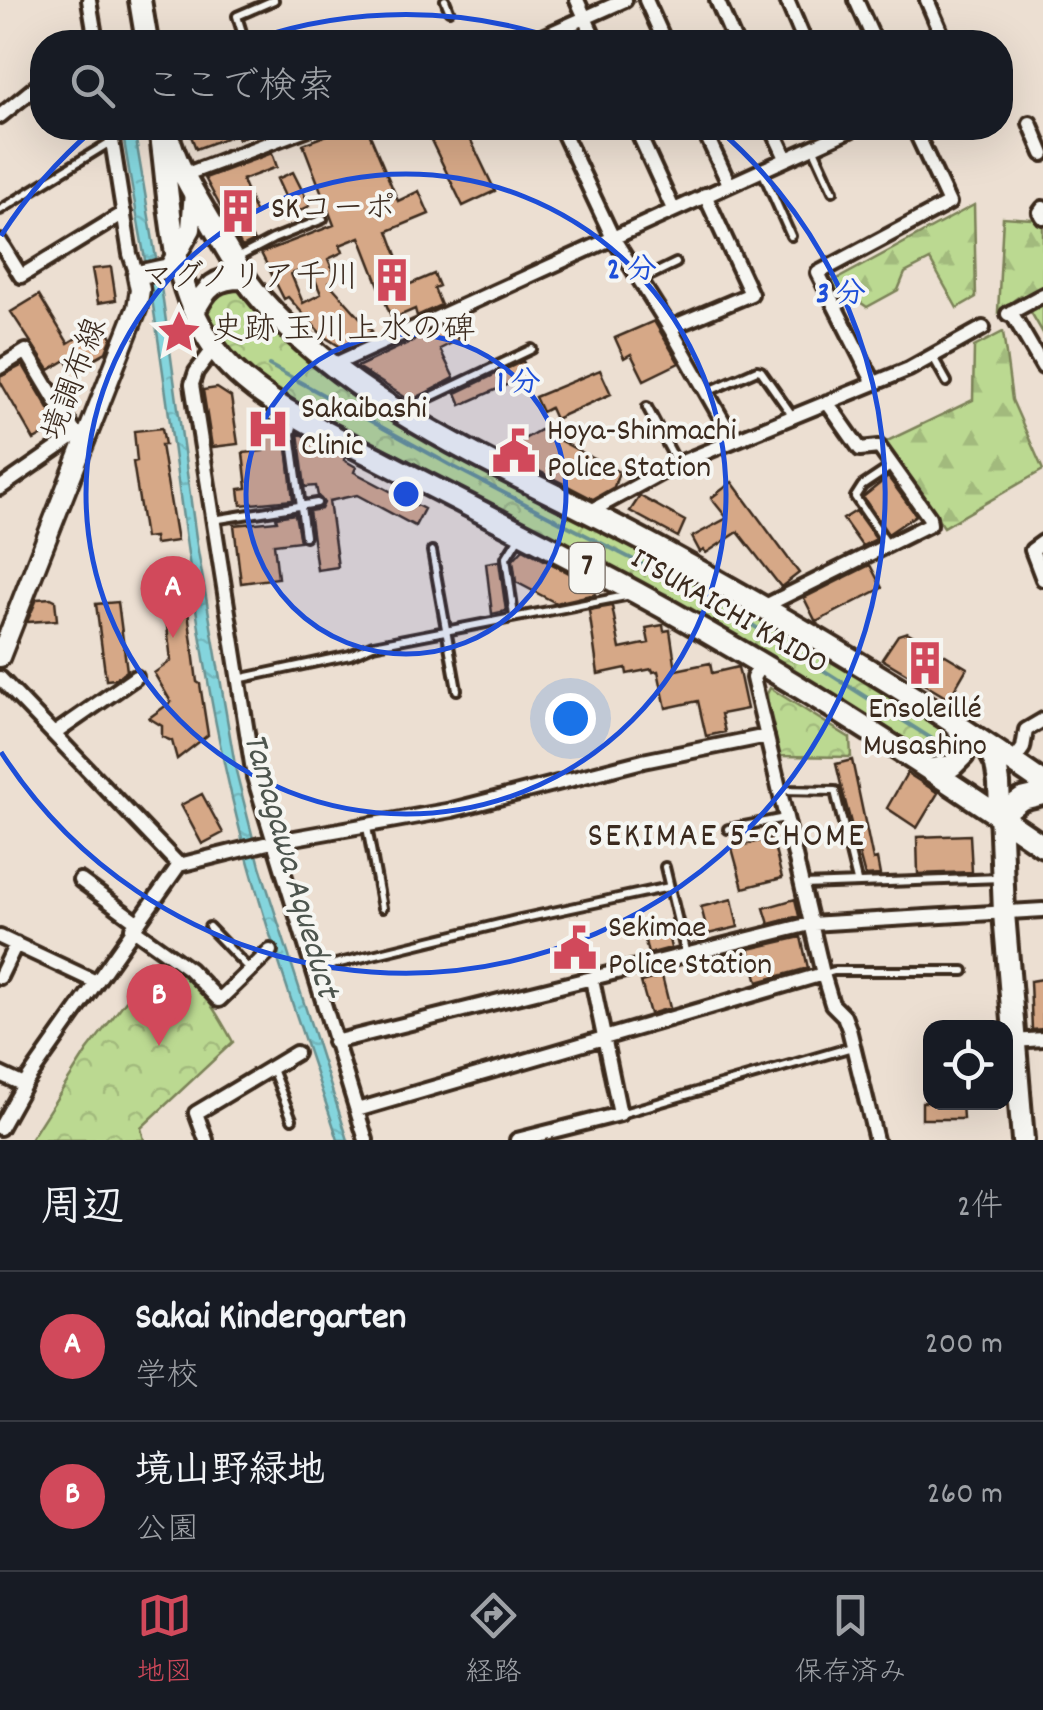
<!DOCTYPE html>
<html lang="ja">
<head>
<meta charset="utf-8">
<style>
  :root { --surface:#171b24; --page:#20242c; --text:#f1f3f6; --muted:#9ea1a6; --line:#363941; --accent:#d1495b }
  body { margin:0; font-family:Dekko,"Klee One",sans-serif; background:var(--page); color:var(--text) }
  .controls { position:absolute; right:30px; bottom:30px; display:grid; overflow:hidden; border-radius:20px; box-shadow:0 10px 40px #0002 }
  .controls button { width:90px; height:90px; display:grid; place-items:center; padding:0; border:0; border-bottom:2px solid var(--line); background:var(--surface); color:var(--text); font:50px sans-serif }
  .you { position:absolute; left:570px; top:718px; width:35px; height:35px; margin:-25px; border:8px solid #fff; border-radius:50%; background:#1a73e8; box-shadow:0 0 0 15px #1a73e833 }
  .badge { display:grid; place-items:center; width:65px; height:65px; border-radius:50%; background:var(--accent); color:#fff; font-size:32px; font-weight:700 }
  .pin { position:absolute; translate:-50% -82px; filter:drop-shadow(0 2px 5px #0008) }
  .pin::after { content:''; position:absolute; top:52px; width:35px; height:30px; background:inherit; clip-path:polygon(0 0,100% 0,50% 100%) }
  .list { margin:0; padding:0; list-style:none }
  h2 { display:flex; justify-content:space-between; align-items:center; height:130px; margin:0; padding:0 40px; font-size:42px }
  h2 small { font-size:32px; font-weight:400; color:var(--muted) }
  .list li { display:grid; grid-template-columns:65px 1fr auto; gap:30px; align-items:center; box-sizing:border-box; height:150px; padding:0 40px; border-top:2px solid var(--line) }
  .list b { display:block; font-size:38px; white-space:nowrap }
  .list p { margin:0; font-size:32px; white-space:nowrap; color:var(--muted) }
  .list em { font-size:32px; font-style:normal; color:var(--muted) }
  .icon { flex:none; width:55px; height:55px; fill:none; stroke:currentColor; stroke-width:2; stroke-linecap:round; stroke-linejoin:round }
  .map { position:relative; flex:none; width:1043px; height:1140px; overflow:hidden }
  .search { position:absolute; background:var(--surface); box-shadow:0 10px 40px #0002; left:30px; right:30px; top:30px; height:110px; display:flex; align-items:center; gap:25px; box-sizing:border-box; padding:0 35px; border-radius:40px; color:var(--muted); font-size:38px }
  .sheet { height:430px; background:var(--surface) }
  nav { display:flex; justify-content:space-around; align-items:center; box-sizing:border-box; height:140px; border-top:2px solid var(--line); background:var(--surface); font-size:28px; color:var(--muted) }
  nav a { display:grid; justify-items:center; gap:5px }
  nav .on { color:var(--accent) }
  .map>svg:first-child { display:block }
  .forest { fill:url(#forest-firs); stroke:#7b8258; stroke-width:2.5 }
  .park { fill:url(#park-crowns); stroke:#7b8258; stroke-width:2.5 }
  .water { fill:url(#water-ripples); stroke:#679191; stroke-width:2.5 }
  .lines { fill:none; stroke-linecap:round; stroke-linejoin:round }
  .stream { stroke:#679191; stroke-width:4 }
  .building { fill:#d6a887; stroke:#3b2a1e; stroke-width:2.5; fill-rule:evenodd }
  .service-casing { stroke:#3b2a1e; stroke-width:14 }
  .minor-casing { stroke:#3b2a1e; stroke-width:20 }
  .secondary-casing { stroke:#3b2a1e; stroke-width:25 }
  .primary-casing { stroke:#3b2a1e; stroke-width:28 }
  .service { stroke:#f6f6f2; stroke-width:6 }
  .minor { stroke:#f6f6f2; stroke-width:12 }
  .secondary { stroke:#f6f6f2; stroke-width:18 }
  .primary { stroke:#f6f6f2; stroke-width:20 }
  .ring { fill:none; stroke:#1d4ed8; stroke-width:5 }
  .labels { text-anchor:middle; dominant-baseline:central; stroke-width:8; stroke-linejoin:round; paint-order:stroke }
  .shield { fill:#f6f6f2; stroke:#73675e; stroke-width:2.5 }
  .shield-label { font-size:30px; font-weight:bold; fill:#3b2a1e }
  .poi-label { font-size:32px; fill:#3b2a1e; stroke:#f6f6f2; text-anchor:start }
  .street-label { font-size:32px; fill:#3b2a1e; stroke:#f6f6f2 }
  .neighbourhood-label { font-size:35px; letter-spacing:2.5px; fill:#3b2a1e; stroke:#f6f6f2 }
  .water-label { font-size:35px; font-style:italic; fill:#4d554e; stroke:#f6f6f2 }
  .centre { fill:#1d4ed8; stroke:#f6f6f2; stroke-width:5 }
  .ring-label { font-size:30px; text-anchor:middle; font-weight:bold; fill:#1d4ed8; stroke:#f6f6f2; stroke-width:8; stroke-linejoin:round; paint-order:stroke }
</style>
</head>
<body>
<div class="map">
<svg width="1043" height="1140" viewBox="0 0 1043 1140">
  <defs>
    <pattern id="forest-firs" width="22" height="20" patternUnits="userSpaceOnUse" patternTransform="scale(2.5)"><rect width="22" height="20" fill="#bbd991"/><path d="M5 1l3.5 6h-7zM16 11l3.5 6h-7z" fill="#a2ba7d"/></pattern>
    <pattern id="park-crowns" width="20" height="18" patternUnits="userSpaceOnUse" patternTransform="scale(2.5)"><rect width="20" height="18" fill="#bbd991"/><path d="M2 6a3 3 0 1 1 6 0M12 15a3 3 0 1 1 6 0" fill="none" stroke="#a2ba7d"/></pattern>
    <pattern id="water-ripples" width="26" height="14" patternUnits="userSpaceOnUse" patternTransform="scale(2.5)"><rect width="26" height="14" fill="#84d5dd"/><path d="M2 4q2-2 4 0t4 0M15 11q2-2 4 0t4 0" fill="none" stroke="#73b7bd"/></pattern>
  </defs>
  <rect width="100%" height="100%" fill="#ecdfd2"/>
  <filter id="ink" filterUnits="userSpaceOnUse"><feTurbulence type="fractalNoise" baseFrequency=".01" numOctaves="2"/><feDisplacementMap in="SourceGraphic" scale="20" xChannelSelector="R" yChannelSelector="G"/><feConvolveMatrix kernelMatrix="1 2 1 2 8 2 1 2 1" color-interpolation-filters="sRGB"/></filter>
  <g filter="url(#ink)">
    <path class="forest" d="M974 205 976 297 957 308 930 260 905 273 898 290 867 307 847 293 834 302 828 284Z
      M1043 213V333L1021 295 998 312 1003 217 1032 219Z
      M1003 332 1012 400 1043 470 944 527 885 442 973 400 974 347Z"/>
    <path class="park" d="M240 285 295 346 527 488 722 594 949 731 957 741 951 756 933 760 809 682 639 583 353 431 277 394 256 380 199 319 216 291Z
      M770 688 850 738 851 757 780 756 771 734 767 694Z
      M161 955C197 981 212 1003 233 1042L141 1128 144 1140H30L87 1051Z"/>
    <path class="water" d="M122 128H134L163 300 197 545 236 771 260 866 348 1140H338C300 1023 256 906 229 785 192 625 178 461 152 299 142 242 131 185 122 128Z"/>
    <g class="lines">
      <path class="stream" d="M269 365 452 466 719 604 948 749"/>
    </g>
    <path class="building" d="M188 128H266L238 139 236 134 196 149Z
      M346 128H367L398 201 419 191 429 214 388 231 408 285 434 274 439 286 434 288 441 305 417 316 415 309 392 319 360 237 340 245 343 252 328 259 337 279 329 283 372 331 344 349 323 336 288 297 284 299 261 253 334 225 303 144ZM310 267 321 294 303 303 291 274Z
      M425 128H465L495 191 463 206Z
      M272 153 277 167 242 180 256 214 240 221 254 241 242 247 205 178Z
      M293 172 310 206 293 214 277 179Z
      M111 267 116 300 98 303 92 269Z
      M39 295 68 343 103 322 112 337 106 352 95 358 92 352 70 366 66 360 49 370 11 312Z
      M654 321 679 363 644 380 631 354 624 358 615 338Z
      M450 323 458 340 440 349 454 378 411 401 357 367Z
      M523 361 529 375 461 405 456 393Z
      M23 365 59 426 34 440 0 381V377Z
      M600 370 611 394 555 419 550 408 542 412 535 397Z
      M217 388 231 397 238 444 212 447 203 390Z
      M258 414 285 428 293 500 241 505 239 489 247 488 243 453 263 451 252 425Z
      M162 428 165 445H161L177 541 155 544 154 537 145 538 133 462 137 461 134 431Z
      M540 430 619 472 614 487 593 499 508 455 512 446Z
      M298 433 345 457 344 460 356 467 354 472 424 509 415 526 357 495 329 501 338 567 317 570 309 511 321 509 324 503 318 496 316 486 305 487Z
      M888 477 916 515 888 534 863 497Z
      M732 482 799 573 781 587 738 532 706 553 704 550 700 552 692 537 727 518 711 498Z
      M640 496 685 521 678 537 630 511Z
      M856 511 876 539 862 546 843 519Z
      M295 514 300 541 274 544 278 578 241 583 234 525 277 521 276 517Z
      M523 549 592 585 595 594 556 603 516 582 513 560Z
      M499 561 506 611 492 614 486 563Z
      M870 565 882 588 816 622 804 598Z
      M184 580 197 682 200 684 208 735 177 759 172 741 162 737V726L149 718 171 702 154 673 171 661 162 582Z
      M51 598 55 600 57 620 27 622 37 599Z
      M118 602 127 671 115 679 106 680 96 604Z
      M612 606 620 649 649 643 646 628 663 625 664 631 670 630 676 670 710 663 712 673 738 667 747 709 721 714 725 732 706 736 698 701 666 708 658 671 653 672 652 669 627 674 626 668 598 674 589 610Z
      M907 632 967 668 949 699 882 659 898 635Z
      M852 760 873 860 877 859 880 875 865 876 842 789 836 764Z
      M907 773 938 793 917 828 887 808Z
      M202 794 223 833 202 844 181 805Z
      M970 835 972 872 918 874 917 837Z
      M772 838 782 878 743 888 732 848Z
      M732 899 738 927 708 934 701 907Z
      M795 899 799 916 769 924 764 908Z
      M666 926 671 948 648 954 643 932Z
      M801 937 808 968 758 982 749 949Z
      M662 976 670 1008 650 1014 641 982Z
      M1043 979V1029L1032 1030 1030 981Z
      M922 1102H962L963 1119H922Z"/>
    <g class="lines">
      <g class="service-casing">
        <path id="service" d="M445 0 449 10
          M245 42 237 16 274 0
          M813 147 833 191
          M762 171 791 236
          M0 210 112 141
          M235 259 273 239 323 219
          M641 280 676 263
          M933 357 947 382
          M707 392 757 370 761 371 792 415
          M647 407 677 463
          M409 415 418 403 532 349
          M295 419 291 434 305 536
          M213 520 317 503
          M888 545 855 497 862 486 892 466
          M432 551 457 690
          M514 616 506 558 519 537
          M238 679 350 655 373 645 631 595
          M781 790 835 791 857 881
          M367 827 382 908
          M728 829 785 818
          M665 867 686 955
          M803 885 1001 878
          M209 927 248 968
          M315 969 520 919 669 887
          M824 974 834 971H964
          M272 1069 292 1119
          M620 1114 852 1047"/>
      </g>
      <g class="minor-casing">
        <path id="minor" d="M89 0 96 42
          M577 0 596 42
          M646 0 665 42
          M717 0 735 42
          M787 0 805 42
          M856 0 875 42
          M927 0 945 42
          M531 42 625 0
          M0 116 42 82
          M1030 123 1043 154
          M110 128 130 254 137 275
          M561 128 612 236 670 328 733 439
          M636 128 673 209
          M703 128 729 184
          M772 128 786 158
          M184 175 309 128
          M1043 208 1040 212 1043 217
          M0 242 21 276 124 213
          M1011 312 1043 367
          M1008 314 1043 295
          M670 328 751 294 705 195
          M214 348 196 372 192 384 254 777 366 1140
          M331 366 855 128
          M0 367 26 351 75 433
          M874 383 818 273 949 203 914 128
          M0 488 79 433
          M591 511 677 464 909 369 983 328
          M1043 542 1032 550 1043 579
          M763 607 930 524 929 517 879 447 860 449 827 402
          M761 665 753 678 823 974 832 1004 844 1016 849 1029 876 1140
          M0 678 179 865
          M54 734 136 677
          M1013 762 1023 748 1026 730 1043 720
          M80 880 137 922
          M132 928 189 969 219 1000 270 951
          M0 937 96 982
          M0 977 16 944
          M1014 1041 1043 1039
          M334 1042 810 924 1043 910
          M0 1074 24 1085
          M357 1110 823 974
          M0 1128 24 1085 179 865 272 842 452 810 643 761 767 736
          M206 1140 196 1113 296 1053
          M517 1140 620 1114 592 979"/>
      </g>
      <g class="secondary-casing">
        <path id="secondary" d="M0 657 137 308 140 290 137 275 169 268 191 229 194 192"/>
      </g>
      <g class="primary-casing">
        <path id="primary" d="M140 0 147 42
          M160 128C171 203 168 281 213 346 250 400 331 434 388 464 471 507 555 549 637 593 777 669 912 756 1043 846
          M171 144C180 172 197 198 212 224 227 250 242 277 262 300 365 418 528 476 663 551 792 622 922 698 1043 783
          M194 312C206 287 216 277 245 278
          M986 745 996 764 999 783 1004 913 1023 1140
          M933 769 952 766 963 755V739L957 725
          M999 816 1022 799 1043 794"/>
      </g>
      <use href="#service" class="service"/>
      <use href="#minor" class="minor"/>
      <use href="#secondary" class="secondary"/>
      <use href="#primary" class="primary"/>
    </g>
  </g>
  <circle cx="406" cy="494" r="160" fill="#1d4ed8" fill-opacity=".12"/>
  <g class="ring">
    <circle cx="406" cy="494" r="160"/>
    <circle cx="406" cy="494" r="320"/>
    <path d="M1 236A480 480 0 0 1 94 129M246 42A480 480 0 0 1 566 42M718 129A480 480 0 1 1 1 752"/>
  </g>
  <defs>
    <g id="building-bare" transform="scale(3.45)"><path d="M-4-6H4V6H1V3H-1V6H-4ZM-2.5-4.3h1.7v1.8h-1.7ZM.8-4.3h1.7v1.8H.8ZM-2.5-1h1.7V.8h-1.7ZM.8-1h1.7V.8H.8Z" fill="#d1495b" stroke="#f6f6f2" stroke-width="2.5" paint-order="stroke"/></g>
    <g id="sight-bare" transform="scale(3.45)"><path d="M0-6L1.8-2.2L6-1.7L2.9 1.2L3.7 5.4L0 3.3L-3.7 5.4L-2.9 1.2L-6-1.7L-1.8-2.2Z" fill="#d1495b" stroke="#f6f6f2" stroke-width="2.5" paint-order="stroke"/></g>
    <g id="hospital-bare" transform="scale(3.45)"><path d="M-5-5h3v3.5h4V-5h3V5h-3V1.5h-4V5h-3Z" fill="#d1495b" stroke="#f6f6f2" stroke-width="2.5" paint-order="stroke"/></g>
    <g id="civic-bare" transform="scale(3.45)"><path d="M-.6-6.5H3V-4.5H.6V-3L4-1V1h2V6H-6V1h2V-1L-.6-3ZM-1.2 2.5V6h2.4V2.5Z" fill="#d1495b" stroke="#f6f6f2" stroke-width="2.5" paint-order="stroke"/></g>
  </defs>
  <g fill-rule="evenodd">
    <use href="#building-bare" x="238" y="211"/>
    <use href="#building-bare" x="392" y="280"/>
    <use href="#sight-bare" x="179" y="332"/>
    <use href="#hospital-bare" x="268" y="429"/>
    <use href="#civic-bare" x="514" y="451"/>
    <use href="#building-bare" x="925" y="663"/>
    <use href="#civic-bare" x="575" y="948"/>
  </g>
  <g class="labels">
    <rect class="shield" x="569.5" y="543" width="35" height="50" rx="8"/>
    <g class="shield-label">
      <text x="587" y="568">7</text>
    </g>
    <g class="poi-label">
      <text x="271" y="211">SKコーポ</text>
      <text x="359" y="280" text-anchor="end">マグノリア千川</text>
      <text x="212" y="332">史跡 玉川上水の碑</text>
      <text x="301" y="411">Sakaibashi<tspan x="301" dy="37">Clinic</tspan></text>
      <text x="547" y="433">Hoya-Shinmachi<tspan x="547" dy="37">Police Station</tspan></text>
      <text x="925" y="711" text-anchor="middle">Ensoleillé<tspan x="925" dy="37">Musashino</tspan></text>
      <text x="608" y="930">Sekimae<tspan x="608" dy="37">Police Station</tspan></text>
    </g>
    <g class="street-label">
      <text transform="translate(77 380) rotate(-69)">境調布線</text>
      <text transform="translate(728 613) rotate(30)">ITSUKAICHI KAIDO</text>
    </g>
    <g class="neighbourhood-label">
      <text x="727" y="838">SEKIMAE 5-CHOME</text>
    </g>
    <g class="water-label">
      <text transform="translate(289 866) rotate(74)">Tamagawa Aqueduct</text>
    </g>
  </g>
  <circle cx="406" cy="494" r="15" class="centre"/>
  <g class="ring-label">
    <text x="632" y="278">2 分</text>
    <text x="841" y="302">3 分</text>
    <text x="519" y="391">1 分</text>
  </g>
</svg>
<div class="controls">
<button><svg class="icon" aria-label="locate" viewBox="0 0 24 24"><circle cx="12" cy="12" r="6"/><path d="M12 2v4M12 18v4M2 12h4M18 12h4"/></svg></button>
</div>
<div class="you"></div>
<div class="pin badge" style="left:173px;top:638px">A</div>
<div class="pin badge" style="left:159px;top:1046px">B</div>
<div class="search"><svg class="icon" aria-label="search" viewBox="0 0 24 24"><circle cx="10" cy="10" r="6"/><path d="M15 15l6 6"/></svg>ここで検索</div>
</div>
<section class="sheet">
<h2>周辺<small>2件</small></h2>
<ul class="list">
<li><span class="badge">A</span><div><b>Sakai Kindergarten</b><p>学校</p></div><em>200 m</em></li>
<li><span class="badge">B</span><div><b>境山野緑地</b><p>公園</p></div><em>260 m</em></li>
</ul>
</section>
<nav>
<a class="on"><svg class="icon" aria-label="map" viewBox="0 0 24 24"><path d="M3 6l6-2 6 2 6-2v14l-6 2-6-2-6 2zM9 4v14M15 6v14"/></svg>地図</a>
<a><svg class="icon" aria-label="directions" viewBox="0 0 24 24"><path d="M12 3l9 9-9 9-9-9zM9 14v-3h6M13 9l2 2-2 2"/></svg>経路</a>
<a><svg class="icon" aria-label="saved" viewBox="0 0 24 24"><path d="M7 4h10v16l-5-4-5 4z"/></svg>保存済み</a>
</nav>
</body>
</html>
